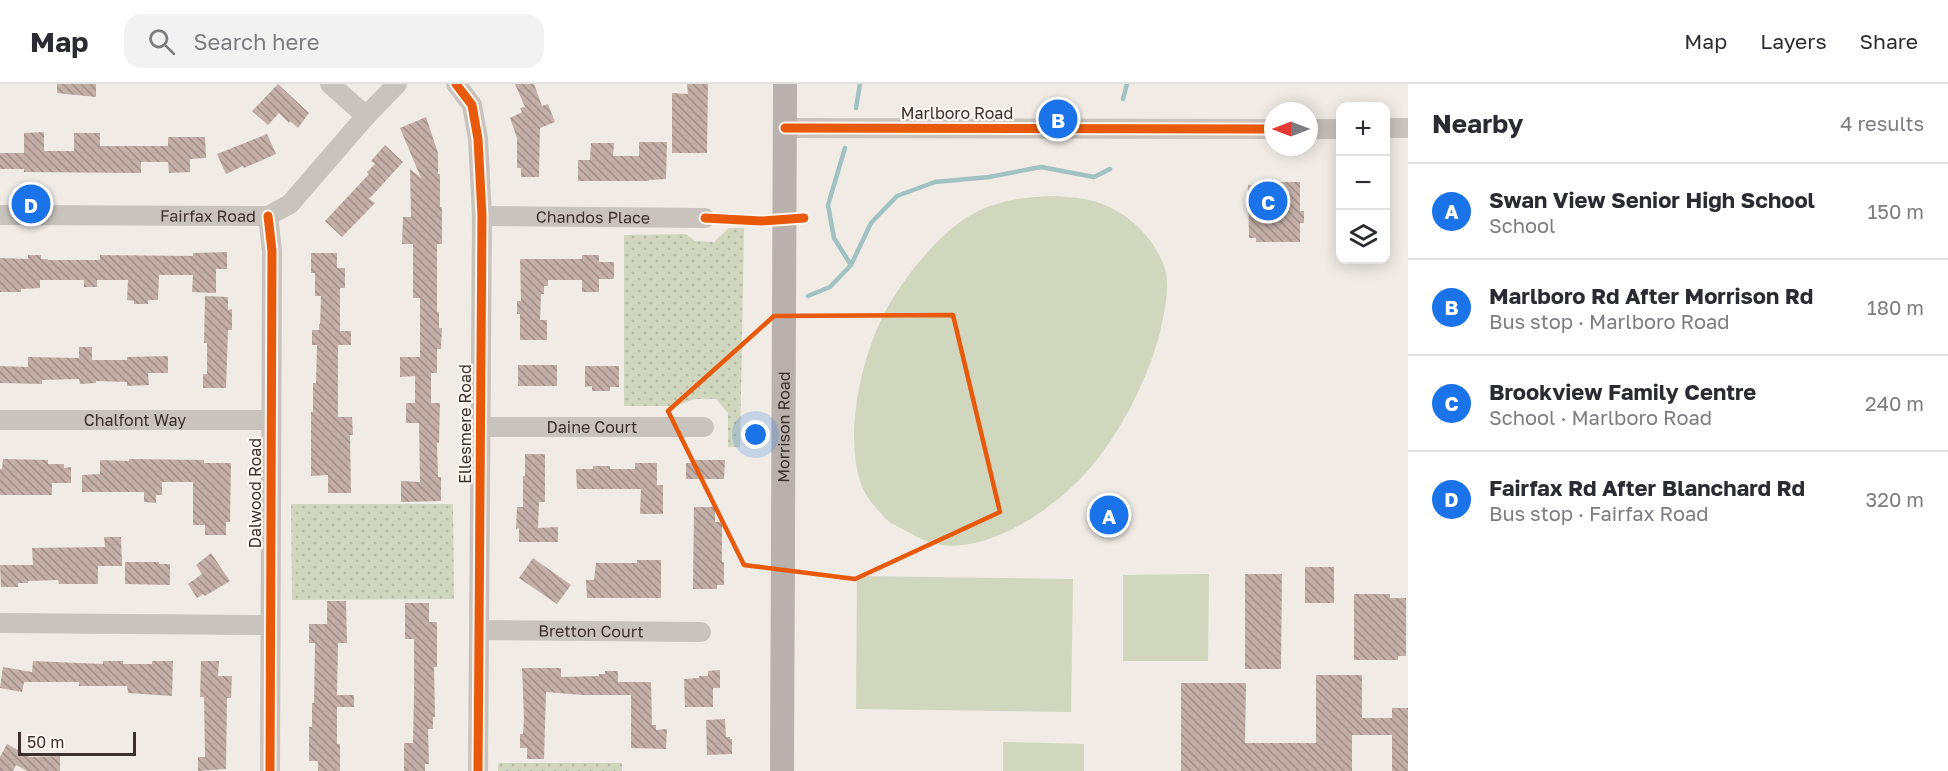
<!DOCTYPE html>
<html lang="en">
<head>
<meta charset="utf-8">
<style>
  :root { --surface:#fff; --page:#f2f2f3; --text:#2b2b33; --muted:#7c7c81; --line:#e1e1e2; --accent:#1a73e8 }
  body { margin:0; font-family:"Golos Text",sans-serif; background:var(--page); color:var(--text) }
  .controls { position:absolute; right:18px; top:18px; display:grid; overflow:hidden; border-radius:12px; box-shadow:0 3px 15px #0003 }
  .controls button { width:54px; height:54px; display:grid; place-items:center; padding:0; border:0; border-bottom:2px solid var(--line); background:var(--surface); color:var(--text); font:30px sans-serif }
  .compass { position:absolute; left:1264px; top:18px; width:54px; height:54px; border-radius:50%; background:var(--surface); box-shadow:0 3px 15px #0003; rotate:270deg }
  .scale { position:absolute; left:18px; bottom:15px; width:118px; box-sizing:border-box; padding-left:6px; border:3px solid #3b302b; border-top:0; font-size:16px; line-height:21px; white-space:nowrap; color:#3b302b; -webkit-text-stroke:4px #fbf5ee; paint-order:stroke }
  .you { position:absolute; left:756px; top:351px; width:21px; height:21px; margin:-15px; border:4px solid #fff; border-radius:50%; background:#1a73e8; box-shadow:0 0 0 9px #1a73e833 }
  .badge { display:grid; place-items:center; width:39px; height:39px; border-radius:50%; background:var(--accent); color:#fff; font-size:20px; font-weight:700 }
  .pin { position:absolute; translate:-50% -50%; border:3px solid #fff; box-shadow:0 2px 6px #0006 }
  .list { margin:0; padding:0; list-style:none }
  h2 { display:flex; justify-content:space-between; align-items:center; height:78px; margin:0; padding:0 24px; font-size:26px }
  h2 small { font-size:20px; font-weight:400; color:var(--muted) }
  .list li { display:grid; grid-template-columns:39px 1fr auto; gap:18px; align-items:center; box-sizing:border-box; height:96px; padding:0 24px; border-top:2px solid var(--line) }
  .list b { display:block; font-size:22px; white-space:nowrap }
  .list p { margin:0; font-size:20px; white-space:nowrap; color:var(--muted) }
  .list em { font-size:20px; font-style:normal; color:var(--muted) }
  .icon { flex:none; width:33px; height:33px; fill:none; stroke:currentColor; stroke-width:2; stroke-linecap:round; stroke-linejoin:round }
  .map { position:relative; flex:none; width:1408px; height:687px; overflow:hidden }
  header { display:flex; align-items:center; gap:36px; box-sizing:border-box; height:84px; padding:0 30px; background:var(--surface); border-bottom:2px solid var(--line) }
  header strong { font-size:28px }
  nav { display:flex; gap:33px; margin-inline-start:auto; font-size:21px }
  .search { width:420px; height:54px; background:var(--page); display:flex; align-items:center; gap:15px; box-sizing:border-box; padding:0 21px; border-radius:18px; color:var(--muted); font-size:22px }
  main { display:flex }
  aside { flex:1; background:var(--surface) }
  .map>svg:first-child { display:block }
  .grass { fill:url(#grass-dots) }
  .garden { fill:#d1d6bf }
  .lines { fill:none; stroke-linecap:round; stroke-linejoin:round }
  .stream { stroke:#a1c2c1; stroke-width:4.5 }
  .building { fill:url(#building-back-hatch) }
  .minor { stroke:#c9c3be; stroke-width:20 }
  .major { stroke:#b8b1ad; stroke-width:24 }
  .cycleway-casing { stroke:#fbf5ee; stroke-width:13 }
  .cycleway { stroke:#e8590c; stroke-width:9 }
  .marked { fill:none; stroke:#e8590c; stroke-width:4.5; stroke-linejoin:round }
  .labels { text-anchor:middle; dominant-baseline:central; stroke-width:4.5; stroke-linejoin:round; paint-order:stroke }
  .street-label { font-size:16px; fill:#3b302b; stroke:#fbf5ee }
</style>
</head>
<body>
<header>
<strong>Map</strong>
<div class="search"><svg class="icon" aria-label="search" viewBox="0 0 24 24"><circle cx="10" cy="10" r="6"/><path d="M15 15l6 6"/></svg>Search here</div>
<nav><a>Map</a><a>Layers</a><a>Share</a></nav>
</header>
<main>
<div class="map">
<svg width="1408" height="687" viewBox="0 0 1408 687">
  <defs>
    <pattern id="grass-dots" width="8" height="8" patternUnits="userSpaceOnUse" patternTransform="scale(1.5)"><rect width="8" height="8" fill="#d1d6bf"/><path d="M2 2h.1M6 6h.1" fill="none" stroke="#b4b8a4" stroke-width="1.8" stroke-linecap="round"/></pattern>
    <pattern id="building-back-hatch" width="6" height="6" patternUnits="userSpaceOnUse" patternTransform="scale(1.5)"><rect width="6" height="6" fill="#c3afa7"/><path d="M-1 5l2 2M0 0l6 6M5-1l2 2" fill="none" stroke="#a08f88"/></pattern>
  </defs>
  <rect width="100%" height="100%" fill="#f0ebe5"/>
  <path class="grass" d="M729 144H744L740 363H728V329L716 315H695L675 322H624V151L686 150 695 157 714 158Z
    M291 420H453L454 515 292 516Z
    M498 679H622V687H498Z"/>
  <path class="garden" d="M1053 112C1064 113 1074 113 1084 115 1120 121 1152 149 1164 182 1170 200 1166 221 1162 239 1153 284 1125 341 1095 378 1063 419 990 472 936 460 927 458 919 454 912 450 903 445 892 441 885 434 877 425 868 416 863 405 843 357 860 279 882 234 899 199 939 148 973 130 998 116 1026 113 1053 112Z
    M1209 490 1208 577H1123V491Z
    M857 492 1073 495 1071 628 856 625Z
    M1003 658 1084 660V687H1003Z"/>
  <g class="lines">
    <path class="stream" d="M1123 15 1127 0
      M856 24 860 0
      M851 181 871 139 897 112 935 98 989 93 1041 83 1094 93 1110 85
      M808 212 830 203 851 181 834 154 828 121 845 64"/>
  </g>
  <path class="building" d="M57 0H96V13L57 9Z
    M278 0 309 29 298 44 290 37 289 39 279 29 268 41 252 27Z
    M515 0H534L542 22 548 20 555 38 540 44 539 93H521V84H517V54L510 34 522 28 520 24 525 23Z
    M687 0H708L707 69H672V9L688 10Z
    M426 33 438 69V90H440V123H442V160H437V228H439V244H442L441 265H437V289H431V319H440L439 359H437L438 393H441V417L401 418V397L420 398 419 339H406V319H415V292L400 293V273H420V214H413V160H402L403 133H411L410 85 421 94 400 44Z
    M44 48V67H74V49H100V62H168V53H205L206 74 190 75V88L169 89 168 78H141V89L24 88V85H0V69H24V49Z
    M267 50 276 70 244 84 243 82 226 90 217 70Z
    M639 58H667L666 95 649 96V97H578V76H590L591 59H614L613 72H639Z
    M385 61 403 78 369 115 375 119 342 153 325 137 369 90 367 88 375 80 371 77Z
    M1256 98H1300V127H1304V139H1300V158H1256V154H1249L1248 101H1256Z
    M227 168V185H216V209L192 208 193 191H159L158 216H148V220H134V217L127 216 128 196H97V203H84V196H40V204L21 205V208H0V174L28 175V171H41V175H48L47 176H100V171L193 172V169Z
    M311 169H337V184H345V204H340V247H351V261H338V333H352L353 351H350L351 409H328V391L311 392V328H313V299H316L317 261H312V246H319V240H320L321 212H315V189H311Z
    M582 171H599V178H614V195H599V208H582V196H548V202H544V210H541L540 236H547V256H520V230H517V217H521L520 175H582Z
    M205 212 228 213V226L232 225V246H228L226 304H203V290H207V259H204Z
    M79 263H92V276H127V273L168 272V289H148L149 301 127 302V298L96 297V299L80 300 79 295 42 296V300L0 299V282L28 283V273L79 274Z
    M518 281H557V302H518Z
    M585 282H619V303H610V307H592V302L585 303Z
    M525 370H545V418H539L538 444 558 443V458H519V444L516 445 517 423H523V392H525Z
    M3 375 48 376V380H64V384L71 383V399H52V411H0V385H2Z
    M129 375 204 376V379H231L230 438H226V451H205V441H193V398H162V411H156V419L144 418V408H82V391L100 390V376L129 377Z
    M693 376H725L724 395H686V379H694Z
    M635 379H657V401H663V430H640L641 405H577L576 385H593V382H610V385H635Z
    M694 423H715V438H722V478H724V501H717V505H693Z
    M104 453H121L122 482H98V500H59L58 496 28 497V499H18V503H1L0 481H33L32 464 105 463Z
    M211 469 230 497 205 512 203 510 197 514 188 500 202 490 196 481Z
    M533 474 571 501 557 520 519 494Z
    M637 476H661V514H587L586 496H594L596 479H637Z
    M125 478H159V480H170V501L125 500Z
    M1305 483H1334V519H1305Z
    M1245 490H1282L1281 585H1245Z
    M1354 510H1390V514H1406V572H1398V576H1354Z
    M327 517H346L347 559H338L337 611H354V623H337V660H340V687H318V677H309V643H312V619H314L315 559H309V540H327Z
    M405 519H429V538H437V583H434L435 633H433V645H428L429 680H425V687H404V659H413L414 610V555H405Z
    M33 577 103 580V577H123V580H152V577H173L172 612 128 609 127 602H79V598H24L22 608 0 604 3 583 32 588Z
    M201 577H219L218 592H232L231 614H227L226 685 198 687V673H205L204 613H200Z
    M522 584H561V593L599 592V590H605V587H618V598H651L652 641H656V646L667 645 666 665 631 664V611H583L546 608 544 675H527V664H520V650H523L524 634Z
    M720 586V604H713V623H685L684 595 699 594V592H708V587Z
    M1316 591H1362V634H1392V624H1408V687H1392V651H1352V687H1181V599H1246L1245 659H1316Z
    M725 635 726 653H730V655H732V670L707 671 706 636Z
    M7 660 30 673 60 672V687H27L16 681 13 687H0V673Z"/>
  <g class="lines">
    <g class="minor">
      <path d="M330 0 366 32"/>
      <path d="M456 0 472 21 478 55 482 132 478 687"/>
      <path d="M785 44 1273 45"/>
      <path d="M1386 44H1408"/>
      <path d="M1309 45H1340"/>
      <path id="s1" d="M0 131 268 132 290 120 366 32 397 0"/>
      <path d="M268 132 272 167 270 687"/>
      <path id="s2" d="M482 132 705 134"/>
      <path id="s3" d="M0 336H271"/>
      <path id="s4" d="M480 343H704"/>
      <path d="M0 539 270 541"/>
      <path id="s5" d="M480 546 701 548"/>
    </g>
    <path class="major" id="s6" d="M782 687 785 0"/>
    <g class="cycleway-casing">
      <path id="cycleway" d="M456 0 472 21 478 55 482 132 478 687
        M785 44 1273 45
        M268 132 272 167 270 687
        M705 134 761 137 804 134"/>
    </g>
    <use href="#cycleway" class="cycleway"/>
  </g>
  <path class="marked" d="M953 231 1000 428 855 495 744 481 668 327 774 232Z"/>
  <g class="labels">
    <g class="street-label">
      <text x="957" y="29">Marlboro Road</text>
      <text stroke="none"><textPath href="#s1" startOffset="208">Fairfax Road</textPath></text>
      <text stroke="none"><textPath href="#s2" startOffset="111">Chandos Place</textPath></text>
      <text stroke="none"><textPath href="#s3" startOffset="135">Chalfont Way</textPath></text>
      <text transform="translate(465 340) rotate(-90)">Ellesmere Road</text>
      <text stroke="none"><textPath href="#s4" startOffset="112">Daine Court</textPath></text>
      <text stroke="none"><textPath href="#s6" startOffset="344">Morrison Road</textPath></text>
      <text transform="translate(255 409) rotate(-90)">Dalwood Road</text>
      <text stroke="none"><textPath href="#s5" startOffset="111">Bretton Court</textPath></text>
    </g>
  </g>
</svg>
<div class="controls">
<button>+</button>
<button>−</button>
<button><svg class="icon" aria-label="layers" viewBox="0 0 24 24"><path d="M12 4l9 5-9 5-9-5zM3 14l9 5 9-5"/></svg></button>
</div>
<svg class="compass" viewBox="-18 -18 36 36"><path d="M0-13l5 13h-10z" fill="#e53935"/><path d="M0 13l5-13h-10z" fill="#7c7c81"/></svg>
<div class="scale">50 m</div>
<div class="you"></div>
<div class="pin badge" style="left:1109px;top:431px">A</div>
<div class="pin badge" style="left:1058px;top:35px">B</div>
<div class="pin badge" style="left:1268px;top:117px">C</div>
<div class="pin badge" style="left:31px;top:120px">D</div>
</div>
<aside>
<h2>Nearby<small>4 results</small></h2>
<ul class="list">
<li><span class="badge">A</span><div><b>Swan View Senior High School</b><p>School</p></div><em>150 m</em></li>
<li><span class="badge">B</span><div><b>Marlboro Rd After Morrison Rd</b><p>Bus stop · Marlboro Road</p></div><em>180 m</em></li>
<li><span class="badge">C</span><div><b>Brookview Family Centre</b><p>School · Marlboro Road</p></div><em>240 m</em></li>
<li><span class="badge">D</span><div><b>Fairfax Rd After Blanchard Rd</b><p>Bus stop · Fairfax Road</p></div><em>320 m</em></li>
</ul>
</aside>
</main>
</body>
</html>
